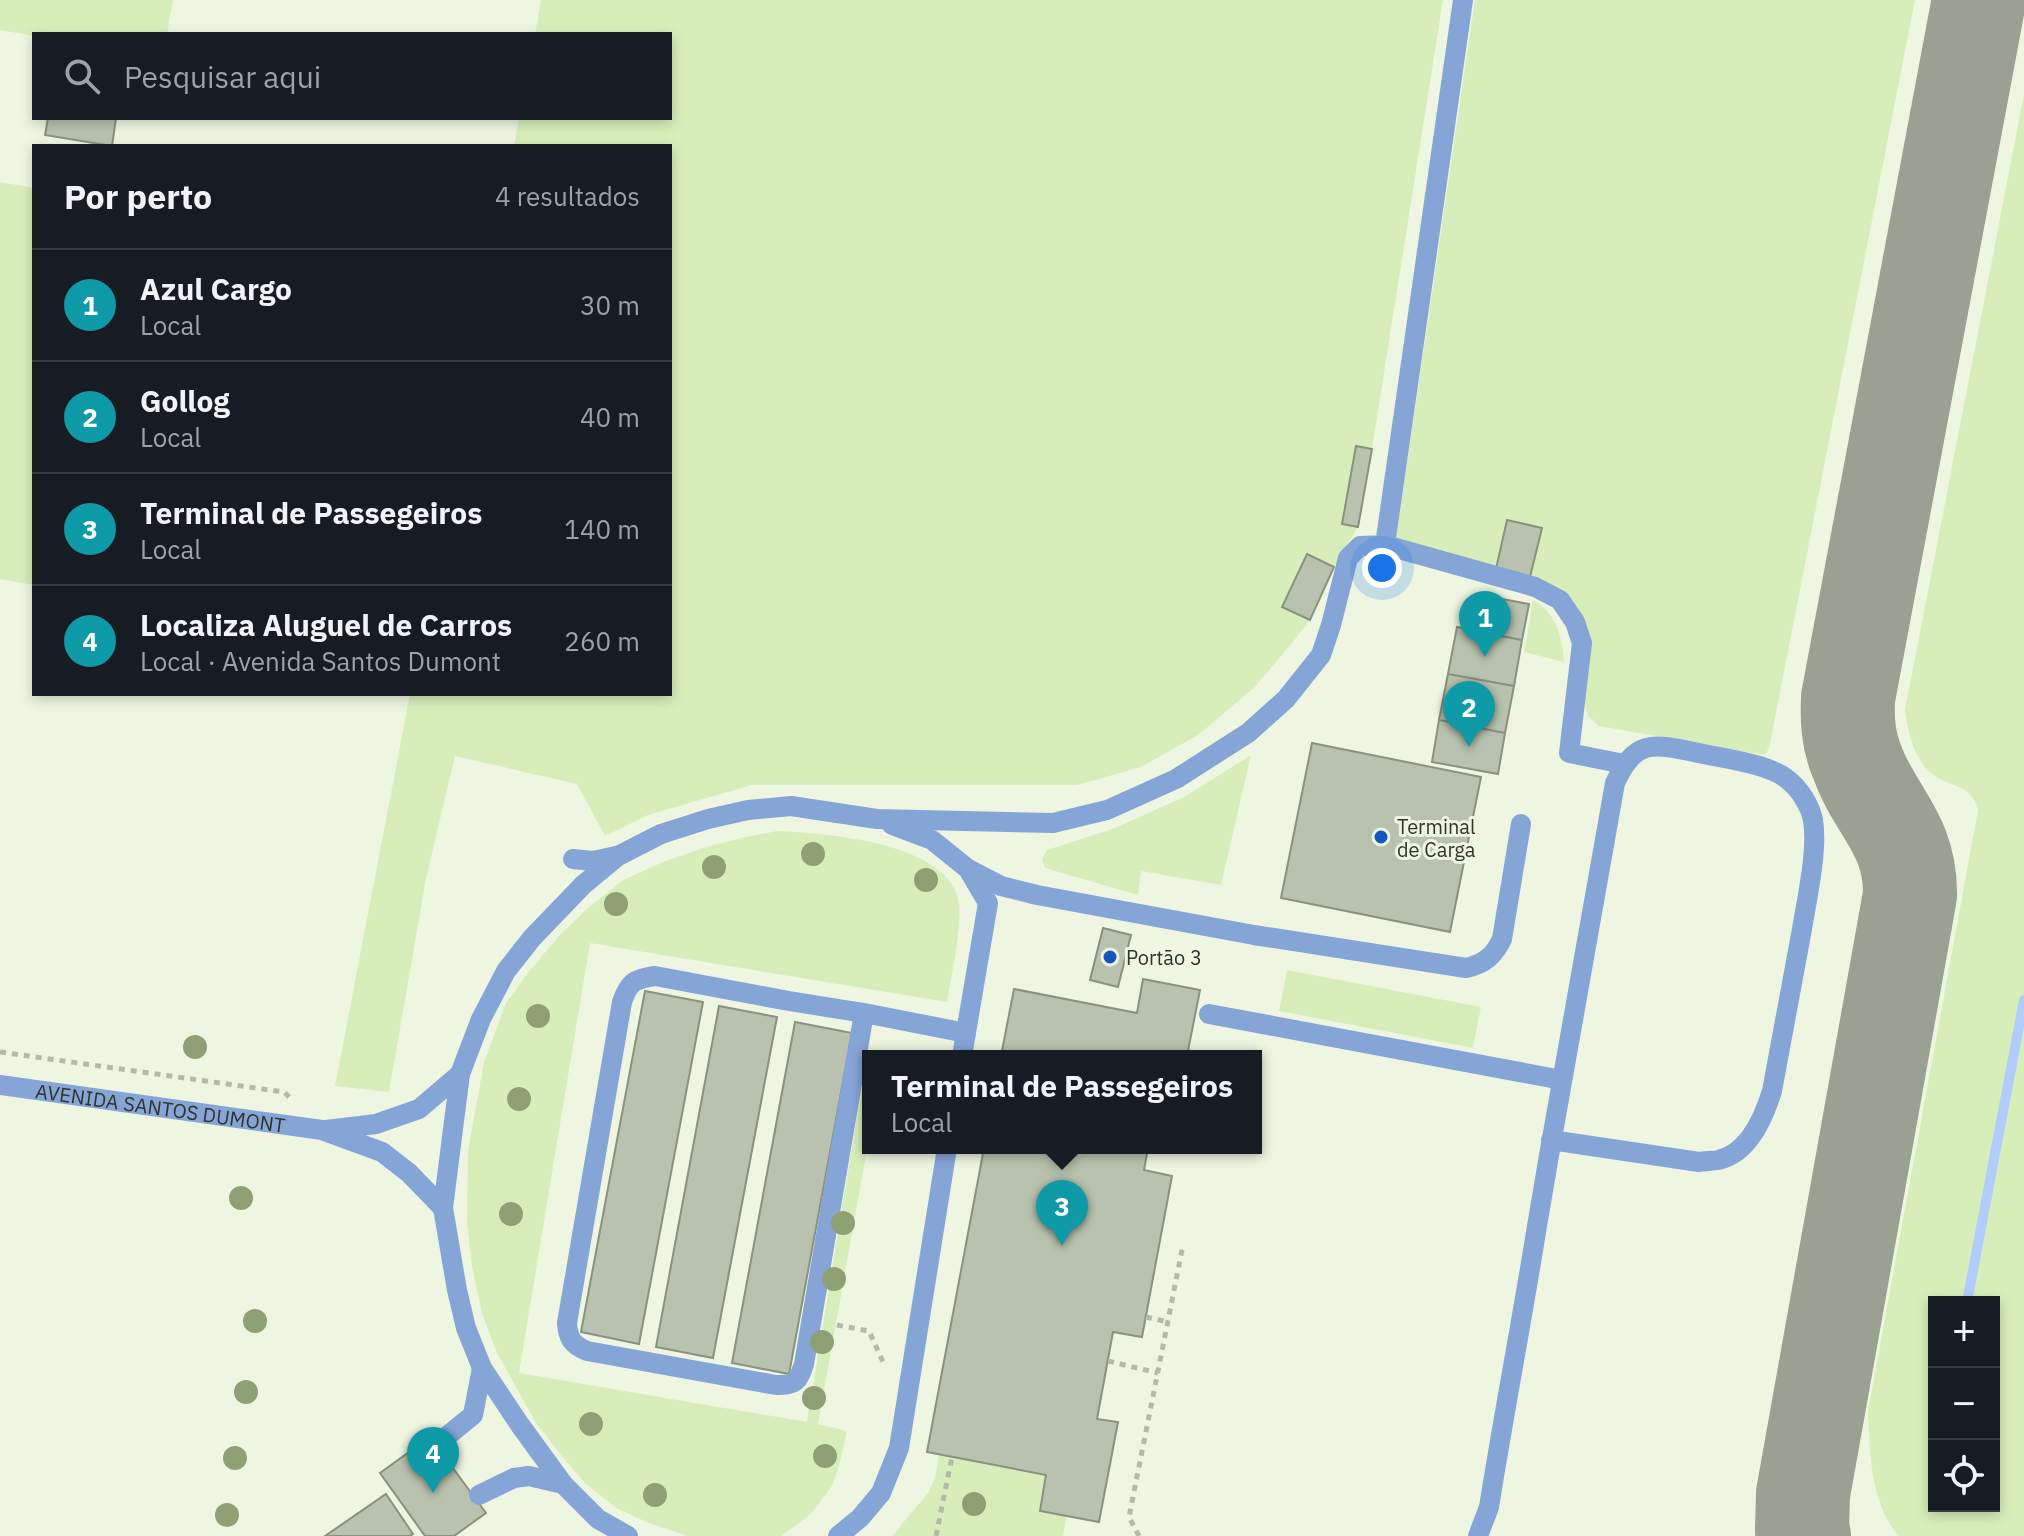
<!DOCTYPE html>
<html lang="pt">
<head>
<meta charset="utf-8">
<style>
  :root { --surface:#171b24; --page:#242831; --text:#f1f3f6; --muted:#9ea1a6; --line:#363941; --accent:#ea580c }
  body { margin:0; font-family:"IBM Plex Sans",sans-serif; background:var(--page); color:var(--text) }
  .controls { position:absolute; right:24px; bottom:24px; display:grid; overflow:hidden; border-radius:0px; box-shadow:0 4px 12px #0003 }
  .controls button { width:72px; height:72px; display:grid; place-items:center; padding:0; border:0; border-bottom:2px solid var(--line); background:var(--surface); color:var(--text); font:40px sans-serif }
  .you { position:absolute; left:1382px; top:568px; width:28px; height:28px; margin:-20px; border:6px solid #fff; border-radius:50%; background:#1a73e8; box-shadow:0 0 0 12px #1a73e833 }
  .badge { display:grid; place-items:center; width:52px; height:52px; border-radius:50%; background:var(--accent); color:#fff; font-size:26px; font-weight:700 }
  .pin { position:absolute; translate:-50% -66px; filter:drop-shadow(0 2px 4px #0008) }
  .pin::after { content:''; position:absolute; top:42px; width:28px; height:24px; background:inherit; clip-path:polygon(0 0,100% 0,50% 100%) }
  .popup { position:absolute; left:862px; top:1050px; width:400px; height:104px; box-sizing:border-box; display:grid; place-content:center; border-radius:0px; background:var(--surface); filter:drop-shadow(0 2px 6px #0005); font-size:26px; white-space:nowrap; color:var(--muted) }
  .popup b { font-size:30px; color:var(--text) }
  .popup::after { content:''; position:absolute; left:50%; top:100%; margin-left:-16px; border:16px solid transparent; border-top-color:var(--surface) }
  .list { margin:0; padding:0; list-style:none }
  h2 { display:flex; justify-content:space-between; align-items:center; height:104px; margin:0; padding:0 32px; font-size:34px }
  h2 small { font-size:26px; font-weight:400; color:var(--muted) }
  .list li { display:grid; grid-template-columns:52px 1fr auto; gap:24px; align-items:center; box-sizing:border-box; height:112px; padding:0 32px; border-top:2px solid var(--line) }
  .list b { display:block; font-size:30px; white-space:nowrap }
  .list p { margin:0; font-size:26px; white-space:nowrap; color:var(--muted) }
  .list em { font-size:26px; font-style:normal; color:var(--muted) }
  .icon { flex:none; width:44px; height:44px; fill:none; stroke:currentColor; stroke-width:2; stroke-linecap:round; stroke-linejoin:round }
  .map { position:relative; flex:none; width:2024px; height:1536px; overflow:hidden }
  .search { position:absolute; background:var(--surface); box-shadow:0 4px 12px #0003; left:32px; top:32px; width:640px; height:88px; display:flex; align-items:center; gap:20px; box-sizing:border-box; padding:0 28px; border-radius:0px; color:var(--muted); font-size:30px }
  .panel { position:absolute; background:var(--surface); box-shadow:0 4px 12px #0003; left:32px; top:144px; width:640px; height:552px; border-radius:0px }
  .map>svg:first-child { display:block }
  .green { fill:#d8eeba; fill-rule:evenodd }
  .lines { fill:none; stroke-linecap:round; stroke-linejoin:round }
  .stream { stroke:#b0cdfb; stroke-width:10 }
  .taxiway { stroke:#9aa092; stroke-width:94 }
  .building { fill:#b9c2ae; stroke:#8a917f; stroke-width:2 }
  .path { stroke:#b3baaa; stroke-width:5; stroke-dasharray:6 6; stroke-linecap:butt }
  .minor { stroke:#86a5d7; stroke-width:20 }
  .tree { fill:#90a075 }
  .poi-dot { fill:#1456c1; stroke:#eef6e2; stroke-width:3 }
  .labels { text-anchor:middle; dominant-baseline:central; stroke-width:6; stroke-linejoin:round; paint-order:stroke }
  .poi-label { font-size:20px; fill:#30342c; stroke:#eef6e2; text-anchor:start }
  .street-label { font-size:20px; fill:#30342c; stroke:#eef6e2 }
</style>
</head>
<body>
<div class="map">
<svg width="2024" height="1536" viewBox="0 0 2024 1536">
  <rect width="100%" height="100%" fill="#eef6e2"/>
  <path class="green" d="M0 0H173L167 34H34V36L0 30Z
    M541 0H1443L1372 449 1342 524 1358 527 1334 567 1307 555 1283 607 1310 620 1292 643 1254 688 1198 735 1141 767 1077 785H752L648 815 605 836 577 784 455 756 426 879 389 1092 335 1086 410 694H670V146H514L519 118H670V34H535Z
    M1475 0H1915L1769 749 1764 755 1599 726 1588 716 1584 703 1587 643 1530 577 1541 528 1507 520 1496 569 1396 539Z
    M2024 94V1536H1898C1870 1500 1870 1455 1868 1411L1978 810C1971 782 1950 789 1931 773 1913 757 1908 732 1905 710ZM1994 1302V1506H1934V1302Z
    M0 182 34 188V585L0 579Z
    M1533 600C1557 614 1562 636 1564 662L1524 652Z
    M1251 755 1221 885 1141 871 1138 895 1045 868 1042 859 1047 850 1115 828 1186 796Z
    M777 831C825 833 944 842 958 898 964 921 951 977 947 1002L590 943 519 1373 807 1422 864 1074 868 1075V1144L818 1424 847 1431 839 1466 832 1486 810 1515 781 1536H688L651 1524 616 1508 585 1483 561 1455 536 1423 497 1353 482 1313 472 1267 467 1223 468 1151 484 1062 506 1003 531 969 559 936 588 908 623 880 663 862 706 847 741 838Z
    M1287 970 1481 1007 1473 1048 1279 1011Z
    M939 1454 1046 1475 1040 1510 1067 1516 1063 1536H892L928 1493 935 1478Z"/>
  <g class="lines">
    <path class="stream" d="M1967 1302 2024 1000"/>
    <path class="taxiway" d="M1804 1536 1802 1530 1803 1494 1910 895C1911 833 1874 811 1856 759 1848 739 1847 720 1848 698L1979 0"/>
  </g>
  <path class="building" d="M48 118H116L112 146 45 135Z
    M1356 446 1372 449 1358 527 1342 524Z
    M1507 520 1542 528 1530 577 1496 569Z
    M1307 554 1334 567 1310 620 1282 607Z
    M1487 596 1529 604 1522 640 1480 632Z
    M1457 627 1522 640 1514 686 1448 674Z
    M1448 674 1514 686 1505 733 1439 720Z
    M1439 720 1505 733 1498 774 1432 762Z
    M1312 743 1481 777 1450 932 1281 898Z
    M1103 928 1131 935 1118 987 1090 980Z
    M1143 979 1200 990 1187 1056H1001L1014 989 1137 1013Z
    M645 991 703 1002 639 1344 581 1332Z
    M719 1006 777 1017 713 1358 656 1347Z
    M795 1022 852 1033 789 1374 732 1363Z
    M984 1148H1148L1144 1170 1172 1176 1142 1337 1113 1332 1097 1419 1118 1422 1099 1522 1040 1511 1046 1475 927 1452Z
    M430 1437 486 1513 454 1536H425L380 1473Z
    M386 1494 413 1534 410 1536H325Z"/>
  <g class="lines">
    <path class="path" d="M0 1052 284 1092 290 1098
      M1257 1073 1260 1050
      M1146 1317 1168 1322
      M837 1325 869 1331 883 1362
      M1108 1361 1158 1373
      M936 1536 952 1457
      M1139 1536 1129 1517 1183 1245"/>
    <g class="minor">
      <path d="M1385 545 1535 587 1560 600 1575 622 1582 643 1569 753 1624 764"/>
      <path d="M892 825 932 840 968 869 988 903 962 1056"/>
      <path d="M573 859 593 861 616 856"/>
      <path d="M968 869 1001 886 1037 895 1254 935 1466 968C1484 964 1494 956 1502 939L1521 824"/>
      <path d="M864 1013 804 1364C798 1382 796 1385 776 1385L587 1351C572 1345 568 1338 567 1323L622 1002C629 982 634 979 655 976L789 1001 864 1013 966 1033"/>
      <path d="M1209 1014 1562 1080"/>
      <path id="s1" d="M0 1085 322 1130 382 1152 409 1173 443 1208"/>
      <path d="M326 1130 376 1124 419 1109 460 1074"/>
      <path d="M441 1441 473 1415 482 1368"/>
      <path d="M479 1495 514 1478 529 1476 563 1484"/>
      <path d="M628 1536 598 1519 563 1484 520 1425 482 1368 466 1328 457 1290 443 1208 460 1074 481 1019 506 971 532 938 583 885 618 856 661 834 708 819 748 810 791 806 877 819 1053 823 1107 810 1176 779 1248 733 1286 699 1321 655 1331 625 1348 558 1360 546 1385 545 1463 0"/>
      <path d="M838 1536 860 1518 881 1493 899 1448 947 1148"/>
      <path d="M1478 1536 1489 1507C1504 1413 1522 1320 1537 1226 1562 1078 1588 930 1615 783 1635 740 1651 743 1694 752 1719 758 1767 763 1787 779 1799 788 1810 805 1813 820 1818 850 1807 898 1802 929 1792 983 1782 1037 1772 1091 1764 1117 1748 1154 1718 1160 1712 1161 1705 1161 1699 1162L1551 1140"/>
    </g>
  </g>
  <g class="tree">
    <circle cx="813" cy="854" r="12"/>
    <circle cx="714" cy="867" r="12"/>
    <circle cx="926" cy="880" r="12"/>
    <circle cx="616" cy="904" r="12"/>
    <circle cx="538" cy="1016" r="12"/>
    <circle cx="195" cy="1047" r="12"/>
    <circle cx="519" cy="1099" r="12"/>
    <circle cx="241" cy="1198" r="12"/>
    <circle cx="511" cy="1214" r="12"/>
    <circle cx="843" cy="1223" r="12"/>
    <circle cx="834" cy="1279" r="12"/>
    <circle cx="255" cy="1321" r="12"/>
    <circle cx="822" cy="1342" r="12"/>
    <circle cx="246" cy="1392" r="12"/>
    <circle cx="814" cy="1398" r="12"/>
    <circle cx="591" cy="1424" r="12"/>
    <circle cx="825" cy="1456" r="12"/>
    <circle cx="235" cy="1458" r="12"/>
    <circle cx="655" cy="1495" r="12"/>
    <circle cx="974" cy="1504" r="12"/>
    <circle cx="227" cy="1515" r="12"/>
  </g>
  <g class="poi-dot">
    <circle cx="1381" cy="837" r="8"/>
    <circle cx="1110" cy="957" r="8"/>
  </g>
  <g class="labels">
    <g class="poi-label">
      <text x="1397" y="826">Terminal<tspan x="1397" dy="23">de Carga</tspan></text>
      <text x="1126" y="957">Portão 3</text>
    </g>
    <g class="street-label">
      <text stroke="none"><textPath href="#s1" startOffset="162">AVENIDA SANTOS DUMONT</textPath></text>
    </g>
  </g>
</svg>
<div class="controls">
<button>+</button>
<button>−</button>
<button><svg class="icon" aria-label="locate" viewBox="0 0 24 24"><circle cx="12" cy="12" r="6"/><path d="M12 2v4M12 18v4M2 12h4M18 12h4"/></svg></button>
</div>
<div class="you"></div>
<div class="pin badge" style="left:1485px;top:657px;background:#0f9aa8">1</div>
<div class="pin badge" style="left:1469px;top:747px;background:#0f9aa8">2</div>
<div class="pin badge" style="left:1062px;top:1246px;background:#0f9aa8">3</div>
<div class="popup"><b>Terminal de Passegeiros</b>Local</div>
<div class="pin badge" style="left:433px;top:1493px;background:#0f9aa8">4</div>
<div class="search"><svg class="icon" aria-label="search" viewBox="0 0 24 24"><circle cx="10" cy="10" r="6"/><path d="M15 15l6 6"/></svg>Pesquisar aqui</div>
<section class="panel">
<h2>Por perto<small>4 resultados</small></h2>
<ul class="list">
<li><span class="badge" style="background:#0f9aa8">1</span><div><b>Azul Cargo</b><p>Local</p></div><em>30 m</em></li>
<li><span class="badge" style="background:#0f9aa8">2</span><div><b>Gollog</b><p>Local</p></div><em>40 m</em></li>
<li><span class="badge" style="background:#0f9aa8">3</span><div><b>Terminal de Passegeiros</b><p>Local</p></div><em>140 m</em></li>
<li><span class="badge" style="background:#0f9aa8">4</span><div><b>Localiza Aluguel de Carros</b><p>Local · Avenida Santos Dumont</p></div><em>260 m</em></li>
</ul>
</section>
</div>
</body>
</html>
